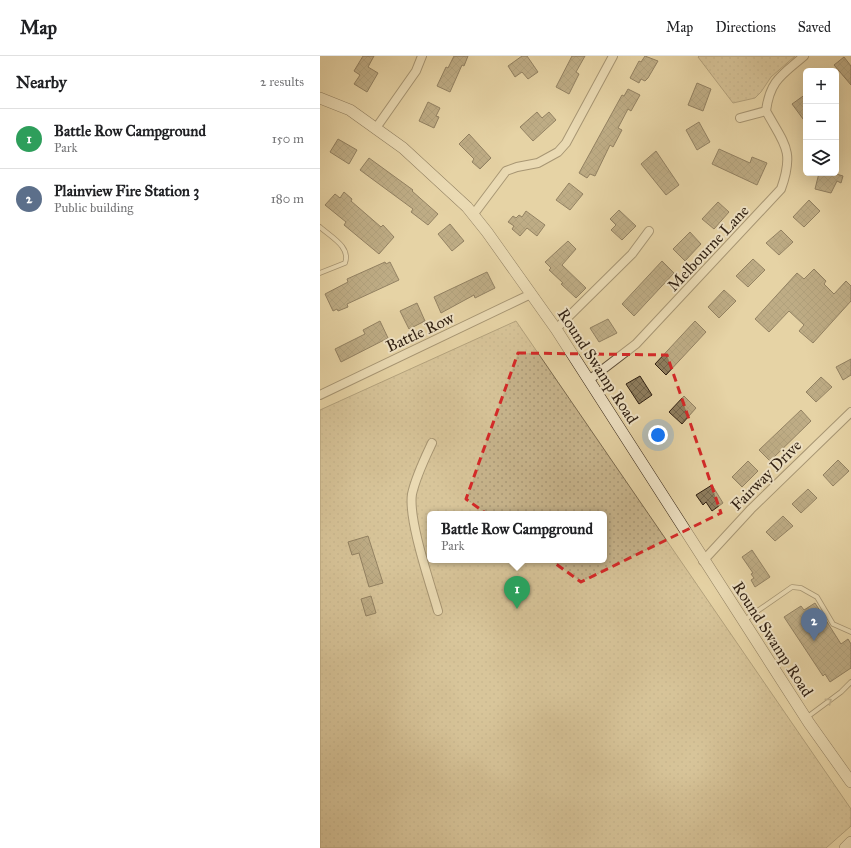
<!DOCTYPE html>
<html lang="en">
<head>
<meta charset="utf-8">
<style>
  :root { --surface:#fff; --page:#f2f2f2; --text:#202124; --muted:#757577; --line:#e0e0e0; --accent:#111827 }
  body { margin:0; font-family:"IM FELL Great Primer",serif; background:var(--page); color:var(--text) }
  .controls { position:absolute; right:12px; top:12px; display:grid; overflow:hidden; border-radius:6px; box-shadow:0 4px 16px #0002 }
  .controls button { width:36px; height:36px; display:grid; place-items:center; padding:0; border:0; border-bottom:1px solid var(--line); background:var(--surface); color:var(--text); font:20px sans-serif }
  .you { position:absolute; left:338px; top:379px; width:14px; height:14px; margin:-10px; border:3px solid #fff; border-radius:50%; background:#1a73e8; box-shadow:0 0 0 6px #1a73e833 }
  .badge { display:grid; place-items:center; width:26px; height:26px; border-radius:50%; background:var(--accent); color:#fff; font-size:13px; font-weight:700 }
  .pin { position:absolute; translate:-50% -33px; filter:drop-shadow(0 1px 2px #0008) }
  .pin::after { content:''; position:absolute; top:21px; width:14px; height:12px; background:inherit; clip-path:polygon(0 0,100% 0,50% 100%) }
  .popup { position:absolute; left:107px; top:455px; width:180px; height:52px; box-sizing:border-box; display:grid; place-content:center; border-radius:6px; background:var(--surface); filter:drop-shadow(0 1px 3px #0005); font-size:13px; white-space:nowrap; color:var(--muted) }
  .popup b { font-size:15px; color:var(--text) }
  .popup::after { content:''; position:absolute; left:50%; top:100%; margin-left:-8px; border:8px solid transparent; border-top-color:var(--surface) }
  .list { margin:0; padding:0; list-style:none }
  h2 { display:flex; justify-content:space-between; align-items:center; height:52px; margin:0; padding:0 16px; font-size:17px }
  h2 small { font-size:13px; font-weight:400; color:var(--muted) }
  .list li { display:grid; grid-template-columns:26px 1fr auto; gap:12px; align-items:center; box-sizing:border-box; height:60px; padding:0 16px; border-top:1px solid var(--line) }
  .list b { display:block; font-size:15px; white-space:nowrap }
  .list p { margin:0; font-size:13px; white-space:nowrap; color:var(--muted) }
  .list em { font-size:13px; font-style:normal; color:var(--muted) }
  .icon { flex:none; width:22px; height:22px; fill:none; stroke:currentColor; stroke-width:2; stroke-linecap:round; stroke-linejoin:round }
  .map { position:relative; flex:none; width:531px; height:792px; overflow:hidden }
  header { display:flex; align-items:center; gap:24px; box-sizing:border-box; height:56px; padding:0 20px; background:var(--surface); border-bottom:1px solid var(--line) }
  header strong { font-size:19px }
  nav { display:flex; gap:22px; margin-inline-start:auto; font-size:14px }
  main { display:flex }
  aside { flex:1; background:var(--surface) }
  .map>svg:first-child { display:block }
  .park { fill:url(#park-dots); stroke:#7b6a4e; fill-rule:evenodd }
  .building { fill:url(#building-cross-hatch); stroke:#2f1f11 }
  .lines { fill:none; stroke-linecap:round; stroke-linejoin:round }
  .lane-casing { stroke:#5d4c36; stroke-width:5.5 }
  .street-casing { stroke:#5d4c36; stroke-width:10 }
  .secondary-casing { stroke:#2f1f11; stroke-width:12 }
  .lane { stroke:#efe2c4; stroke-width:4 }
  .street { stroke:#efe2c4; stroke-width:8 }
  .secondary { stroke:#efe2c4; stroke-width:11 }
  .oneway { stroke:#998a73 }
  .marked { fill:none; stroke:#d62828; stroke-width:3; stroke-dasharray:8 5; stroke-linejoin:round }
  .labels { text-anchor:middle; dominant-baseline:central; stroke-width:4; stroke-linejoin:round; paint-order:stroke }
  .street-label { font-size:16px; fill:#2f1f11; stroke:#efe2c4 }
</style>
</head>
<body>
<header>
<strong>Map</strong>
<nav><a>Map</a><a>Directions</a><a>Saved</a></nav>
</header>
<main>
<aside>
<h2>Nearby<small>2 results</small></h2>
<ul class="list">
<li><span class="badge" style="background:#2e9e5b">1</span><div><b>Battle Row Campground</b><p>Park</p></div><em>150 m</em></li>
<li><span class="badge" style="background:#5c6f8a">2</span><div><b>Plainview Fire Station 3</b><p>Public building</p></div><em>180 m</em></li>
</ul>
</aside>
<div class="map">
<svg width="531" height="792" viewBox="0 0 531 792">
  <defs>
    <pattern id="park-dots" width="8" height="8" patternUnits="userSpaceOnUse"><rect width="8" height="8" fill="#c7b48c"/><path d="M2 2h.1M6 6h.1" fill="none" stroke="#ab9a78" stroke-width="1.8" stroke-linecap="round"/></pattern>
    <pattern id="building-cross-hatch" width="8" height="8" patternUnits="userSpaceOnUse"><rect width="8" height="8" fill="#8e7d5e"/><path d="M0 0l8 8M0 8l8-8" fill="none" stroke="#74664c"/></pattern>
  </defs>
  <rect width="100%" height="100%" fill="#e6d3a5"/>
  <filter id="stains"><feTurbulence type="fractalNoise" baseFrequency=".005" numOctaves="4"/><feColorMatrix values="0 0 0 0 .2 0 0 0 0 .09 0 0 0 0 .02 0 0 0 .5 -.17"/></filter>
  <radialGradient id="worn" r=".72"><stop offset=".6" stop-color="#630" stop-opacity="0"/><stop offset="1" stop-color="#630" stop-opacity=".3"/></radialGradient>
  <path class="park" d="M379 0H475L451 21 441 36 435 42 413 47 378 1Z
    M196 265 531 753V770L506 792H0V354ZM110 458H284V504H110Z"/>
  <path class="building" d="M43 0H54L48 11 58 17 47 36 34 28 40 19 34 15Z
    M134 0H148L144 10 142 9 130 36 117 30 126 11 128 12Z
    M202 0H207L218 16 208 23 202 16 195 21 188 10Z
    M252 0H265L256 16 259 18 249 38 236 31Z
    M325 0 338 5 328 22 325 25 321 23 319 27 310 22 319 5 321 6Z
    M524 1 531 10V29L514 9Z
    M377 27 391 33 383 55 368 49Z
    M308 33 320 39 311 55 308 53 298 72 302 74 293 91 290 89 275 120 270 118 267 122 259 117 302 39 304 40Z
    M486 38V67L472 48Z
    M108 46 120 52 116 60 119 61 114 72 99 65Z
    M217 56 222 62 229 56 236 64 213 85 200 71Z
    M379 66 390 86 377 94 366 74Z
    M149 78 171 102 160 113 152 106 154 103 139 88Z
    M18 83 37 94 29 108 10 96Z
    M399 93 430 107 432 101 447 107 437 129 392 108Z
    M336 95 359 129 346 139 321 108Z
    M49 102 93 134 92 135 118 158 108 169 91 156 93 153 40 114Z
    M499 117H513L523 120 521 127 517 125 511 137 495 133Z
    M249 127 263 138 250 154 236 144Z
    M24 136 32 143 31 145 61 171 63 169 74 181 59 198 24 169 26 166 5 149 15 138 20 142Z
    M489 144 500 155 484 171 473 161Z
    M398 146 409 156 394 173 382 163Z
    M299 154 316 170 302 184 291 174 296 169 290 163Z
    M206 155 225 169 217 180 207 172 200 180 192 173 194 170 188 166 193 160 196 162 199 159 202 161Z
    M130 168 144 185 132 195 118 178Z
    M461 174 473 186 459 199 446 187Z
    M370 176 381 188 365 205 353 193Z
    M248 185 256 193 242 209 266 232 256 242 241 228 243 227 229 214 231 212 225 206Z
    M433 203 445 214 428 231 416 220Z
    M342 205 354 217 314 260 302 248Z
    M65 206 66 208 70 206 79 224 27 248 28 251 18 255 17 253 13 255 5 238 28 226 27 223Z
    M494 213 506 225 504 228 514 238 526 225 531 230V245L493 287 479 275 484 269 469 255 449 276 435 263 477 217 484 223Z
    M167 216 175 232 155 242 154 239 121 257 114 241Z
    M404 234 416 245 399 262 388 251Z
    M97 247 105 265 89 273 80 255Z
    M288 263 297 277 279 286 270 272Z
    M60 265 68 282 21 306 15 293 45 278 43 274Z
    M375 265 386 276 346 319 335 308Z
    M531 303V319L523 324 516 311Z
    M320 320 332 339 319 348 306 328Z
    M501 321 512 331 496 346 486 336Z
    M364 340 376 352 362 368 349 356Z
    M481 354 491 365 450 405 439 394Z
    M518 404 529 415 513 430 503 419Z
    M428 405 438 415 422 431 412 421Z
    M392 429 403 447 392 455 386 446 383 449 376 439Z
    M488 433 497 442 481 457 472 448Z
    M463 460 473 470 455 485 446 476Z
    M48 480 63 527 49 531 39 497 32 499 28 486Z
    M432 494 450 521 435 531 431 524 434 522 431 518 433 517 422 501Z
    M51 540 56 557 46 560 41 543Z
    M495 547 521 588 528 583 531 588V612L510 626 505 618 503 620 464 561 481 550 484 554Z"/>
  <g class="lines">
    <g class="lane-casing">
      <path id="lane" d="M0 171C11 181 31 191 25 207L0 217
        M423 565 472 531 481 532 497 541 513 568 531 576
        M486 662 521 636 531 626"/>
    </g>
    <g class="street-casing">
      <path id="street" d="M446 55C450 24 462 19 484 0
        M420 62 446 55
        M56 72 96 15 102 0
        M153 159 186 115 197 111 218 107 238 96 246 87 293 0
        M236 273 312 198 329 175
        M269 324 316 288 461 133C475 94 464 88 446 55
        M0 339 211 238
        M112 387C104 404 96 420 92 438 88 464 110 527 118 555
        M383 505 431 453 531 356"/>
    </g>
    <g class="secondary-casing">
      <path id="secondary" d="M0 42 30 54 83 92 147 151 167 176 236 273 489 667 531 726
        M525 792 531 786"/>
    </g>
    <use href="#lane" class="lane"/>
    <use href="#street" class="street"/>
    <use href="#secondary" class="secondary"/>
  </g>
  <defs><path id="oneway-chevron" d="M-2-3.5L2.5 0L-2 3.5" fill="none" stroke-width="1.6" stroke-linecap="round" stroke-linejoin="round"/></defs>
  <use class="oneway" href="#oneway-chevron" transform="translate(509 645) rotate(-37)"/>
  <path d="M0 0H531V792H0ZM198 297 347 299 401 457 261 526 146 443Z" fill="#e6d3a5" fill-opacity=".55" fill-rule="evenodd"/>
  <path class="marked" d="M198 297 347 299 401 457 261 526 146 443Z"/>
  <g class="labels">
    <g class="street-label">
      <text transform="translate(388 192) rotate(-47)">Melbourne Lane</text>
      <text transform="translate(100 276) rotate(-25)">Battle Row</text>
      <text transform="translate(278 310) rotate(57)">Round Swamp Road</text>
      <text transform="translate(446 419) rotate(-45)">Fairway Drive</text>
      <text transform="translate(453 583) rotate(57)">Round Swamp Road</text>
    </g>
  </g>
  <rect width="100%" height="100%" filter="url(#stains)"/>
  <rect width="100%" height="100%" fill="url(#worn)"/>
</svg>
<div class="controls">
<button>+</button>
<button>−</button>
<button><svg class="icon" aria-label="layers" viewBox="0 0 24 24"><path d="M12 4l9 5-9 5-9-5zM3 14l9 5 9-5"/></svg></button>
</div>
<div class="you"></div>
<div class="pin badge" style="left:197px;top:553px;background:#2e9e5b">1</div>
<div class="popup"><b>Battle Row Campground</b>Park</div>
<div class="pin badge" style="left:494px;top:585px;background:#5c6f8a">2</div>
</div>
</main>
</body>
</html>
